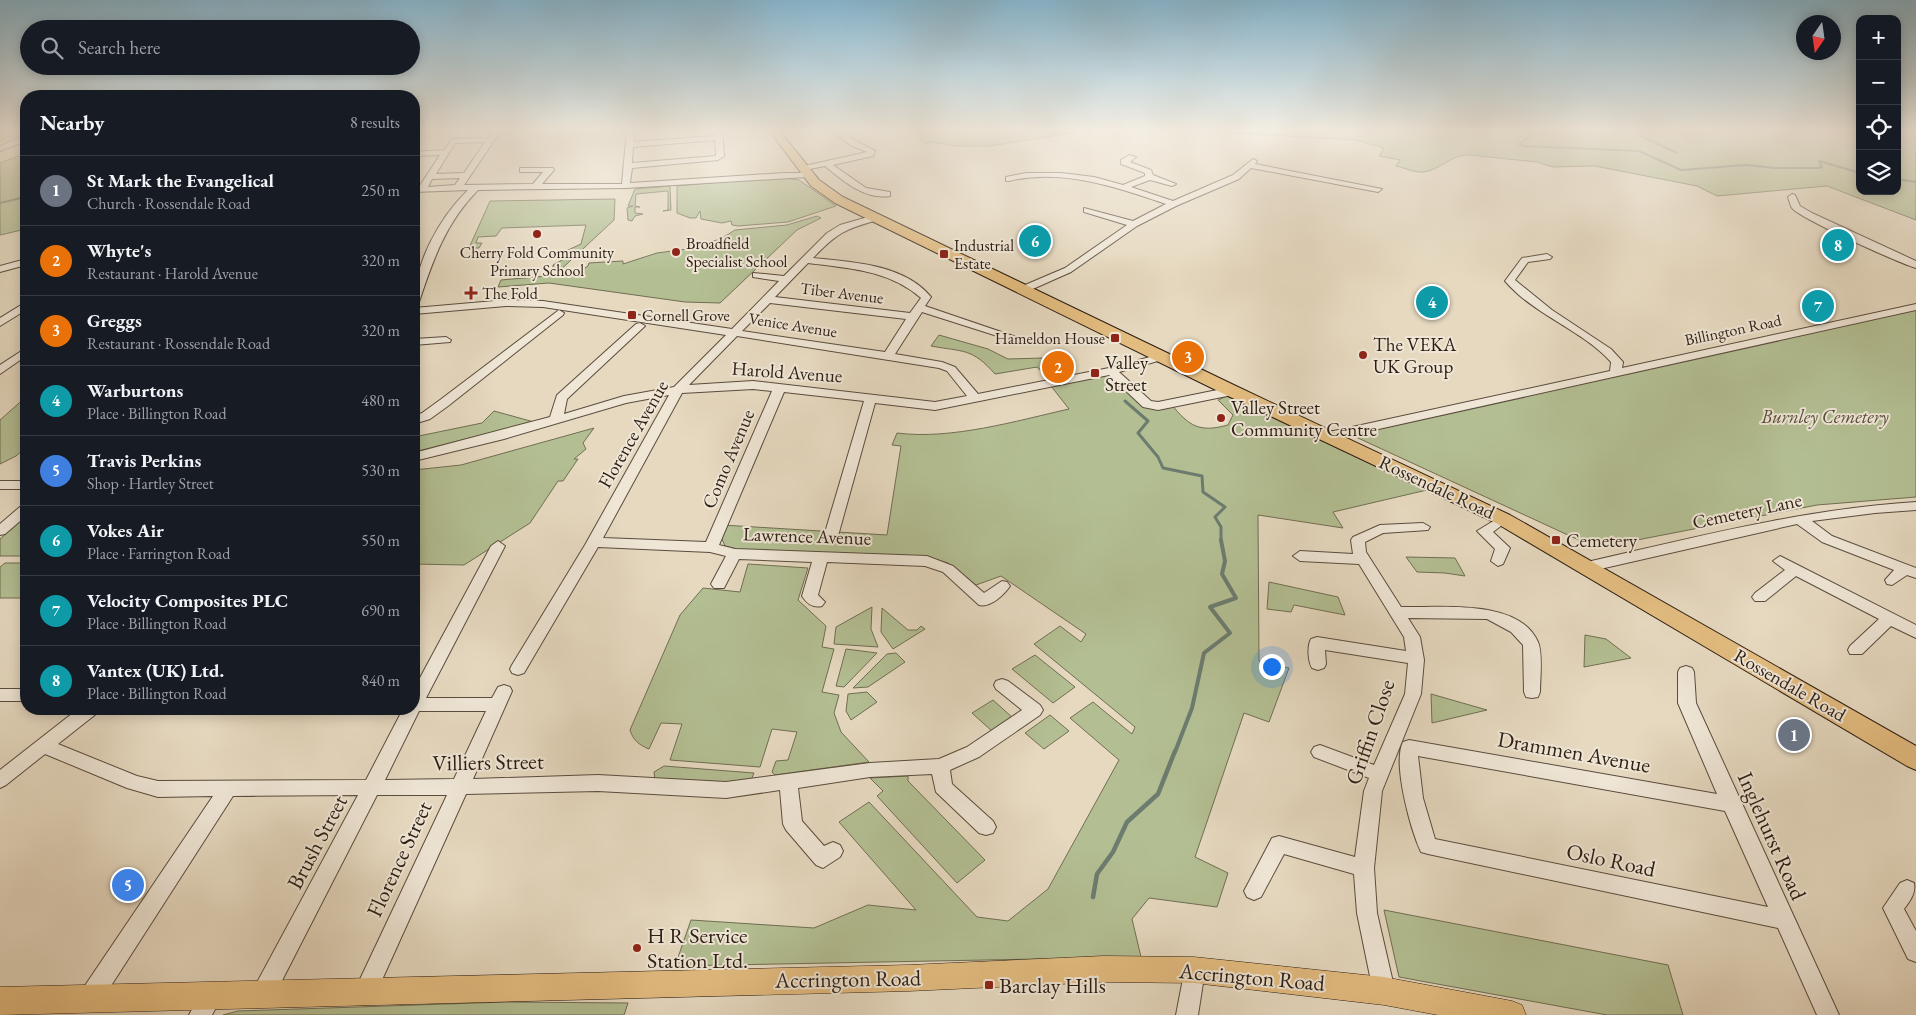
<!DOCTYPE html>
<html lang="en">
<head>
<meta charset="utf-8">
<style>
  :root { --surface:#171b24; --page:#20242c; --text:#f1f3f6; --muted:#9ea1a6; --line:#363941; --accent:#b45309 }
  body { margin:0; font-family:"EB Garamond",serif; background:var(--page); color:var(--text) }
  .controls { position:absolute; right:15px; top:15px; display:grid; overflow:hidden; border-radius:10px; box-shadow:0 2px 12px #0003 }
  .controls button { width:45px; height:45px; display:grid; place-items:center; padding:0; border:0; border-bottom:1px solid var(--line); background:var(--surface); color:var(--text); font:25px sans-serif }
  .compass { position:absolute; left:1796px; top:15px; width:45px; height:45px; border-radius:50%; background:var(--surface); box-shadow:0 2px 12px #0003; rotate:193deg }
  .you { position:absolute; left:1271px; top:666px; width:18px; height:18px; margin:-12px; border:4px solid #fff; border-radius:50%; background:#1a73e8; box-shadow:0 0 0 8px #1a73e833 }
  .badge { display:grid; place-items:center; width:32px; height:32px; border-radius:50%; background:var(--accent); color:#fff; font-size:16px; font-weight:700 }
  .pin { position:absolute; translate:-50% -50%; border:2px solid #fff; box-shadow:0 1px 5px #0006 }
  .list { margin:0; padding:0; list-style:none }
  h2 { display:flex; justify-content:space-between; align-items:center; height:65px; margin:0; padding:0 20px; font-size:21px }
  h2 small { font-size:16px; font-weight:400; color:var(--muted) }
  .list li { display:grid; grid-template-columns:32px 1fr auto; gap:15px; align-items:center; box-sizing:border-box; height:70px; padding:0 20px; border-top:1px solid var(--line) }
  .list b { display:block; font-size:19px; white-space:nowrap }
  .list p { margin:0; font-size:16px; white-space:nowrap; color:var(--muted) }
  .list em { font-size:16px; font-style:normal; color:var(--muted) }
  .icon { flex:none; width:28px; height:28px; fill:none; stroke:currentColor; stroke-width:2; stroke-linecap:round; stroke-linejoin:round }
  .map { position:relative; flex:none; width:1916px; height:1015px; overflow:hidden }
  .search { position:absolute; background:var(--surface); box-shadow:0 2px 12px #0003; left:20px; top:20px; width:400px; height:55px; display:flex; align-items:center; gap:12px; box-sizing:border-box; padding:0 18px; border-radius:28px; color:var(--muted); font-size:19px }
  .panel { position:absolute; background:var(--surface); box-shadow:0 2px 12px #0003; left:20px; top:90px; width:400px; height:625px; border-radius:20px }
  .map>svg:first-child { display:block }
  .green { fill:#b3bf93; stroke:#706e53 }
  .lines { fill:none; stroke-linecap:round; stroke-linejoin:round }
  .stream-far3 { stroke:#6c7c6f; stroke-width:2 }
  .stream-far2 { stroke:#6c7c6f; stroke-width:3 }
  .stream-far1 { stroke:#6c7c6f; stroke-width:4 }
  .stream { stroke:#6c7c6f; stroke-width:4.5 }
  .minor-casing { stroke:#5a4c3e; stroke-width:2 }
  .major-casing { stroke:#2c1d13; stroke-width:1 }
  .highway-casing { stroke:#2c1d13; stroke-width:2 }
  .minor { fill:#efe6d6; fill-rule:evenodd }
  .major { fill:#e3bc80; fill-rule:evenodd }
  .highway { fill:#e3bc80; fill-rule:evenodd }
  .poi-dot { fill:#8f2418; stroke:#efe6d6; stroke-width:2 }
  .labels { text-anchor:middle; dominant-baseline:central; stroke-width:4; stroke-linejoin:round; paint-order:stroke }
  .far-poi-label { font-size:16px; fill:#2c1d13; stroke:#efe6d6; text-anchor:start }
  .far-street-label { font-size:16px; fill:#2c1d13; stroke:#efe6d6 }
  .poi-label { font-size:19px; fill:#2c1d13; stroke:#efe6d6; text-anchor:start }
  .street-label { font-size:19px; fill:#2c1d13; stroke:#efe6d6 }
  .park-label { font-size:19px; font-style:italic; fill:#544e39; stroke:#efe6d6 }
  .near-street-label { font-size:22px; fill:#2c1d13; stroke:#efe6d6 }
  .near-poi-label { font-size:22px; fill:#2c1d13; stroke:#efe6d6; text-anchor:start }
</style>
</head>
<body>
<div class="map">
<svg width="1916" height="1015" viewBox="0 0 1916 1015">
  <rect width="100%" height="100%" fill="#e6d9c0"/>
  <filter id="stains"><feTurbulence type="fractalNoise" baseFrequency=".004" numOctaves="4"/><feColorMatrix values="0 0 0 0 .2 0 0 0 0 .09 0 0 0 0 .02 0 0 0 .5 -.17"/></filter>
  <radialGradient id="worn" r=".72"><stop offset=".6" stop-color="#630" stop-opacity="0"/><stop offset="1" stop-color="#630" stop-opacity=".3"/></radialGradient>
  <path class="green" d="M913 129H1097L990 146H956L933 142 925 144Z
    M1162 129H1860V191H1897V129H1916V220L1827 186 1717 196 1697 186 1595 166 1553 167 1537 162 1469 155C1452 154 1440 170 1424 172 1415 173 1405 168 1396 166L1400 160 1379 156 1384 148 1355 140Z
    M26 153V229L0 235V163Z
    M776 177 799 180 836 206 788 222 738 226 732 225 731 221 722 223 701 219 700 211 696 218H690L677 213V186Z
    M670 186 671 210 663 211 668 210V191L636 194 635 206 640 207H635V213L643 214 635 216 632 221 628 220 627 208 633 206H628L635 189Z
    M615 199 614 220 556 274 577 273 588 266 589 263 623 261V264L657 253 702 247 710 241 719 240 735 230 787 225 817 216 821 218 797 230 720 303 685 302 549 283 498 287 501 280 547 276 553 270V265L564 259 566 251 581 244 586 225 502 228 496 236 478 237 476 243H482L479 248H469L490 201Z
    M1916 307V497L1817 505 1596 548 1345 432Z
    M939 335 988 349 1008 359 1042 358 1057 376 1049 378 1037 367 995 374C972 348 964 352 931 346Z
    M1103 374 1112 376 1108 378 1117 387 1124 386 1146 407 1171 404C1189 426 1199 433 1228 425L1233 415 1218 400 1227 396 1427 490 1333 512 1343 528 1258 515 1259 661 1289 668 1269 722 1244 713 1195 857 1228 873 1217 907 1149 898 1132 919 1141 957 675 966 691 920 814 928 868 905 916 910 839 822 869 802 977 917 1008 921 1048 889 1119 760 1070 718 1093 702 1132 734 1135 727 1034 644 1060 626 1081 642 1086 634 1001 576 976 585 948 563 924 556 741 550 725 546 719 532 722 525 887 535 901 446 892 445 897 433C951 440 1016 421 1069 409L1051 386Z
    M26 397V447L16 456 0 464V420Z
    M494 411 534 422 414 452V437L482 423Z
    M594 428 583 443 586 449 574 459H578L563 481H558L530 523 464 565 414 564V470L461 465Z
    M26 516V556H0V539Z
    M1406 557 1455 558 1465 576 1445 573 1417 572Z
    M5 563H26V598H0V567Z
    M748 564 808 568 798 600 826 626 822 647 834 649 822 692 839 695 834 713 841 732 869 762 775 775 772 772 776 761 788 760 797 732 772 729 760 767 670 760 682 724 661 723 649 749C639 745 633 740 630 730L680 615 703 588 740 592Z
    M1269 582 1338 597 1345 615 1294 605 1291 612 1267 609Z
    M872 607 871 629 878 647 834 644 836 627Z
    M882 608 908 630H917L921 626 925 629 893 649 881 632Z
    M1585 635 1606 639 1631 658 1584 667Z
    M846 649 877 653 844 687 836 686Z
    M896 653 905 662 868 687 853 688 887 654Z
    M1035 655 1075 687 1053 703 1012 669Z
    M867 692 877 702 851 720 846 711 848 694Z
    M1431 694 1487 710 1432 723Z
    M993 700 1013 718 993 732 972 713Z
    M1050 715 1069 731 1044 749 1025 733Z
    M664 766 754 773 751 780 736 783 655 780 654 772Z
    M908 776V781L985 860 957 883 877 796 883 791 870 778Z
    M1384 910 1668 965 1683 1015H1607L1399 977Z
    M506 1002 628 1003 624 1015H223L238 1011Z"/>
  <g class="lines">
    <path class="stream-far3" d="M1524 129 1529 133V137L1519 144 1524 146 1639 151 1681 170 1746 165 1775 168H1819L1822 167 1819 161 1860 173
      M1626 129 1677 153
      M1897 179 1916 182
      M0 203 21 198V194L26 193"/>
    <path class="stream-far2" d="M1125 401 1148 421 1138 433 1158 457 1163 468 1202 476 1203 492 1225 507 1215 517 1221 527V541"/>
    <path class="stream-far1" d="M1175 752 1192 708 1204 653 1230 633 1210 607 1236 598 1222 574 1225 561 1221 540"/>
    <path class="stream" d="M1093 897 1097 874 1113 852 1127 822 1158 794 1175 751"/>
    <g class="minor-casing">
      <path id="minor" d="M494 129H502L464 185 533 184 543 172H520V168H553L554 170 542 184H622L627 129H635L634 142 715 136 714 129H722L724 156 718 160 632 168 630 183 784 173H807L811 175 807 177 626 188 478 190C446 222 433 260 419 302L414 305C414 264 439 218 468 190L414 192V188L419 187 440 155 414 156V152L444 150 453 139 488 138ZM715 140 716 156 632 163 633 147ZM485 142 464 173 436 174 455 143ZM460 178 455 185 428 187 432 179Z
        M831 129H839L856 141 875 151 873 156 833 165 866 188 890 192V196C865 200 843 181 825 166L800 171V167L867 152 850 145Z
        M23 136H26V141L0 151V146Z
        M1129 155 1136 157 1130 162 1151 170 1153 175 1176 184 1172 186 1150 180 1131 187 1173 201 1233 175 1253 159 1257 161 1255 164 1382 189 1378 192 1251 168 1239 179 1176 206 1137 226 1071 272 1026 292H1018V288L1065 268 1127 225 1084 212V208L1133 221 1166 204C1117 187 1061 168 1009 181H1006V177L1026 173H1061L1094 177 1123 185 1145 176V173L1121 164V160Z
        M1792 194 1795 195 1800 206 1812 213 1916 261V268C1899 263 1801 219 1792 208 1790 205 1789 200 1788 197Z
        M875 215 879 218 878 220C845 229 837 233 813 258 852 262 904 264 931 297L925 306 1022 339 1021 341H1013L922 312 895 354 942 362 955 367 978 394 1109 368 1161 354 1165 355V359L1119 372 1151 401 1158 402 1232 387 1238 391 1232 395 1158 410 1143 407 1109 375 935 410 875 403 838 536 831 541 824 536 864 401 784 392 719 545 735 549 927 556 953 566 984 593 1002 581 1007 582 1010 586C1004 595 990 608 979 605L943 572 925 566 827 562 818 595 825 602 822 606C813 608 807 604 802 596L812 562 739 559 724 588H714L711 584 726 556 710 552 598 547 524 673 518 675 512 673 510 669 512 665 585 545 669 395 626 403 504 439 414 461V453L550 417 557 395 636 324 640 323 645 326 567 399 564 414 624 396 674 387 726 335 543 307 506 306 414 314V308L506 300 543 301 732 329 779 281 753 277V273L784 276 827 233 840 225ZM808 263C848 268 889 270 921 298L910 313 775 297ZM770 303 906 319 885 352 742 331ZM737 336 939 368 947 371 967 396 935 402 753 381 689 385ZM753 389 772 391 706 542 603 538 682 393Z
        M1547 254 1552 257 1550 259 1528 262 1515 280 1552 310 1611 349 1623 362 1622 368 1916 304V310L1329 440 1325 439 1323 436 1325 433 1329 432 1610 371 1611 362C1582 330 1534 315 1505 281L1522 258Z
        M26 259V265L0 272V266Z
        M26 302V310L0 326V318Z
        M559 310 564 313 563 315 448 406 430 419 414 424V416L422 413 440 400Z
        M446 337 451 340 450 342 414 345V339Z
        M26 348V356L0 374V365Z
        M0 481H26V489H0Z
        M1916 502V510L1875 513 1812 521 1832 536 1916 568V578L1907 575 1892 585 1887 584 1885 580 1894 570 1822 542 1797 524 1587 572 1580 567 1587 562C1696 537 1804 509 1916 502Z
        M26 505V516L5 534 0 535V524L21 506Z
        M1503 515 1510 519 1493 532 1510 548 1503 564 1498 566 1491 561 1495 549 1477 531Z
        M1423 523 1430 527 1428 530 1383 533 1365 542 1366 552 1401 607C1440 608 1519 598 1538 642 1543 653 1540 680 1540 692L1538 697 1532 698 1526 697 1524 692 1523 645 1511 632 1487 619 1408 618 1420 637 1424 660 1421 694 1382 791 1374 868 1377 913 1395 991 1392 999 1384 1002 1376 999 1373 991 1357 913 1354 874 1284 854 1261 897 1254 900 1247 897 1244 891 1272 838 1279 836 1355 857 1364 791 1369 778 1314 757 1311 752 1314 747 1320 745 1374 765 1405 694 1408 663 1325 650 1326 664 1324 668 1318 670 1312 668C1308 661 1307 646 1311 639L1317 637 1406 651 1404 637 1359 564 1300 561 1293 556 1300 551 1353 554 1351 540 1353 537 1380 525Z
        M498 541 505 546 426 698H492L498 687 504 685 510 687 512 691 473 779 598 775 726 782 870 763 939 759 967 747 1022 710 996 689 994 685 996 681 1002 679 1008 681 1040 705 1043 710 1040 715 979 757 950 770 952 784 993 821 996 827 993 833 986 835 979 833 936 792 932 774 870 777 798 788 802 821 824 846 833 842 840 845 843 851 840 857 823 868 816 865 786 830 783 824 780 790 726 798 598 791 466 794 372 1002 364 1005 356 1002 353 994 447 795H377L270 1004 262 1007 254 1004 251 996 254 988 358 795 233 796 98 1006 90 1009 82 1006 79 998 82 990 213 796 158 797 127 788 45 754 6 785 0 788V770L78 709H98L96 714 58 744 137 776 158 781 366 780 403 709H414V689L491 546ZM419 711H486L454 779 385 780Z
        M1780 556 1916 625V638L1891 626 1862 654H1850L1848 650 1850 646 1879 619 1796 576 1765 601H1755L1752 597 1755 593 1785 570 1773 561Z
        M1686 666 1692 668 1694 672 1696 703 1839 1015H1817L1778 928 1428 854 1421 852C1411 831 1392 763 1403 742L1409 740 1717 794 1678 703V672L1680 668ZM1418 756 1725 811 1768 907 1435 839 1423 798Z
        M0 689H26V701H0Z
        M1907 880 1914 883C1916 893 1910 901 1904 909L1916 931V962L1908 959 1883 908 1900 883Z
        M1194 960 1202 963 1205 970 1198 1015H1176L1186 963Z
        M211 985 219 988 222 996 212 1015H189L203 988Z"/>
    </g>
    <g class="major-casing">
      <path id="major" d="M15 129H26V131L0 141V135Z
        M1104 956 1194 957 1384 977 1512 1001 1522 1005 1526 1015H1438L1384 1005 1194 983 1104 982 909 991 0 1015V987L909 965Z"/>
    </g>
    <g class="highway-casing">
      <path id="highway" d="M768 129H778L819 180 843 197 1238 387 1510 515 1916 746V770L1907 766 1496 523 1226 395 835 203 811 186Z"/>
    </g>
    <use href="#minor" class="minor"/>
    <use href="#major" class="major"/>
    <use href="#highway" class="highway"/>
  </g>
  <linearGradient id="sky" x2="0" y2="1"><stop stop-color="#87b7d0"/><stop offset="0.48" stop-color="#f4eee3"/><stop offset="1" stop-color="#f4eee3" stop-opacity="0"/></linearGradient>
  <rect width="1916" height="271" fill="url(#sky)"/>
  <g class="poi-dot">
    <circle cx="537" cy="234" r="5"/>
    <circle cx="676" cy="252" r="5"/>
    <rect x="939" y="249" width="10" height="10" rx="2.5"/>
    <path d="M468.5 285.5h5v5h5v5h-5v5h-5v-5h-5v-5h5z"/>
    <rect x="627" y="310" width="10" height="10" rx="2.5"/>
    <rect x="1110" y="333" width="10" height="10" rx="2.5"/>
    <circle cx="1363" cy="355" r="5"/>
    <rect x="1090" y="368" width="10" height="10" rx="2.5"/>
    <circle cx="1221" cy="418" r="5"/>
    <rect x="1551" y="535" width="10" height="10" rx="2.5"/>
    <circle cx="637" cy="948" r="5"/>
    <rect x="984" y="980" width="10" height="10" rx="2.5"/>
  </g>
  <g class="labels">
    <g class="far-poi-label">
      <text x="686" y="243">Broadfield<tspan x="686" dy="18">Specialist School</tspan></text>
      <text x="954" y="245">Industrial<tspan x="954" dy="18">Estate</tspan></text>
      <text x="537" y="252" text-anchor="middle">Cherry Fold Community<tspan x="537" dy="18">Primary School</tspan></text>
      <text x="482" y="293">The Fold</text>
      <text x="642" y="315">Cornell Grove</text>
      <text x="1105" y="338" text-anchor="end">Hameldon House</text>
    </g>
    <g class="far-street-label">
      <text transform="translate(842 293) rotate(7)">Tiber Avenue</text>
      <text transform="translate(793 325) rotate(9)">Venice Avenue</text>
      <text transform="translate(1733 330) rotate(-12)">Billington Road</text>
    </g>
    <g class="poi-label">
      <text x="1373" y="344">The VEKA<tspan x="1373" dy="22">UK Group</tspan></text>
      <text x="1105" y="362">Valley<tspan x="1105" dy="22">Street</tspan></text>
      <text x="1231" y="407">Valley Street<tspan x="1231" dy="22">Community Centre</tspan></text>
      <text x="1566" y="540">Cemetery</text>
    </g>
    <g class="street-label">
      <text transform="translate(787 372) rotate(4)">Harold Avenue</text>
      <text transform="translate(633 434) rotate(-60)">Florence Avenue</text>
      <text transform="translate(728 459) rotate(-67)">Como Avenue</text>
      <text transform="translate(1437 487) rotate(25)">Rossendale Road</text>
      <text transform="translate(1747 511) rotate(-12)">Cemetery Lane</text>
      <text transform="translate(807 536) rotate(2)">Lawrence Avenue</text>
      <text transform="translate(1790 685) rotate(30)">Rossendale Road</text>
    </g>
    <g class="park-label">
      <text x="1825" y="416">Burnley Cemetery</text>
    </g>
    <g class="near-street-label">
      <text transform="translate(1370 732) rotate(-71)">Griffin Close</text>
      <text transform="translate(1574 752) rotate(10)">Drammen Avenue</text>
      <text transform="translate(488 762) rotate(-1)">Villiers Street</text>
      <text transform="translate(1772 836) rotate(66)">Inglehurst Road</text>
      <text transform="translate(317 842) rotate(-62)">Brush Street</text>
      <text transform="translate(399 859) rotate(-65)">Florence Street</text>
      <text transform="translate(1611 860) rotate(12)">Oslo Road</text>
      <text transform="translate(1252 977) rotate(5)">Accrington Road</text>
      <text transform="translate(848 979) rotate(-1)">Accrington Road</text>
    </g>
    <g class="near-poi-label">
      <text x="647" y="935">H R Service<tspan x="647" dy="25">Station Ltd.</tspan></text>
      <text x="999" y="985">Barclay Hills</text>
    </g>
  </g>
  <rect width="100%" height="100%" filter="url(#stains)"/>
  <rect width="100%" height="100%" fill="url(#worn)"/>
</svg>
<div class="controls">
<button>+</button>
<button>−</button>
<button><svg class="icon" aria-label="locate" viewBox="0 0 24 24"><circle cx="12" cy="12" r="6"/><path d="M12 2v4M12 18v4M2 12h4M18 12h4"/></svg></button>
<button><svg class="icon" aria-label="layers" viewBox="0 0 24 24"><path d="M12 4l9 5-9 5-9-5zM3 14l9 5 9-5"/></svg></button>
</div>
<svg class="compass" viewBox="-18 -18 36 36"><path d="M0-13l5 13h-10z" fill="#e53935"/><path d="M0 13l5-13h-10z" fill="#9ea1a6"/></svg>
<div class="you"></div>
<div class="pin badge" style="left:1794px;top:735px;background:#6b7280">1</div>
<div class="pin badge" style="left:1058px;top:367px;background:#e8710a">2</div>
<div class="pin badge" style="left:1188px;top:357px;background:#e8710a">3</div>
<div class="pin badge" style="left:1432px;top:302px;background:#0f9aa8">4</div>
<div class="pin badge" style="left:128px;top:885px;background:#3f7fe0">5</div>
<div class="pin badge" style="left:1035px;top:241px;background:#0f9aa8">6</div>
<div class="pin badge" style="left:1818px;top:306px;background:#0f9aa8">7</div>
<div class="pin badge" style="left:1838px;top:245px;background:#0f9aa8">8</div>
<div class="search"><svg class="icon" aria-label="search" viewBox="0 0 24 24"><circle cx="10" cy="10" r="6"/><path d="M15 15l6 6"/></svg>Search here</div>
<section class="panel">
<h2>Nearby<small>8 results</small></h2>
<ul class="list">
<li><span class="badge" style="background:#6b7280">1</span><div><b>St Mark the Evangelical</b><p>Church · Rossendale Road</p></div><em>250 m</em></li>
<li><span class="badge" style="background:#e8710a">2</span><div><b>Whyte's</b><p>Restaurant · Harold Avenue</p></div><em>320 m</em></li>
<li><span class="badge" style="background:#e8710a">3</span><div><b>Greggs</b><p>Restaurant · Rossendale Road</p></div><em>320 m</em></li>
<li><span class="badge" style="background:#0f9aa8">4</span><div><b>Warburtons</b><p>Place · Billington Road</p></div><em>480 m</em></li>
<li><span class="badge" style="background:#3f7fe0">5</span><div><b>Travis Perkins</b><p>Shop · Hartley Street</p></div><em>530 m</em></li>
<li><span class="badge" style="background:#0f9aa8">6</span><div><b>Vokes Air</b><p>Place · Farrington Road</p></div><em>550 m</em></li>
<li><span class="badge" style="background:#0f9aa8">7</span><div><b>Velocity Composites PLC</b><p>Place · Billington Road</p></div><em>690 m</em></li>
<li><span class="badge" style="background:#0f9aa8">8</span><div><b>Vantex (UK) Ltd.</b><p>Place · Billington Road</p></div><em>840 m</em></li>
</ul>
</section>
</div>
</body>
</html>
